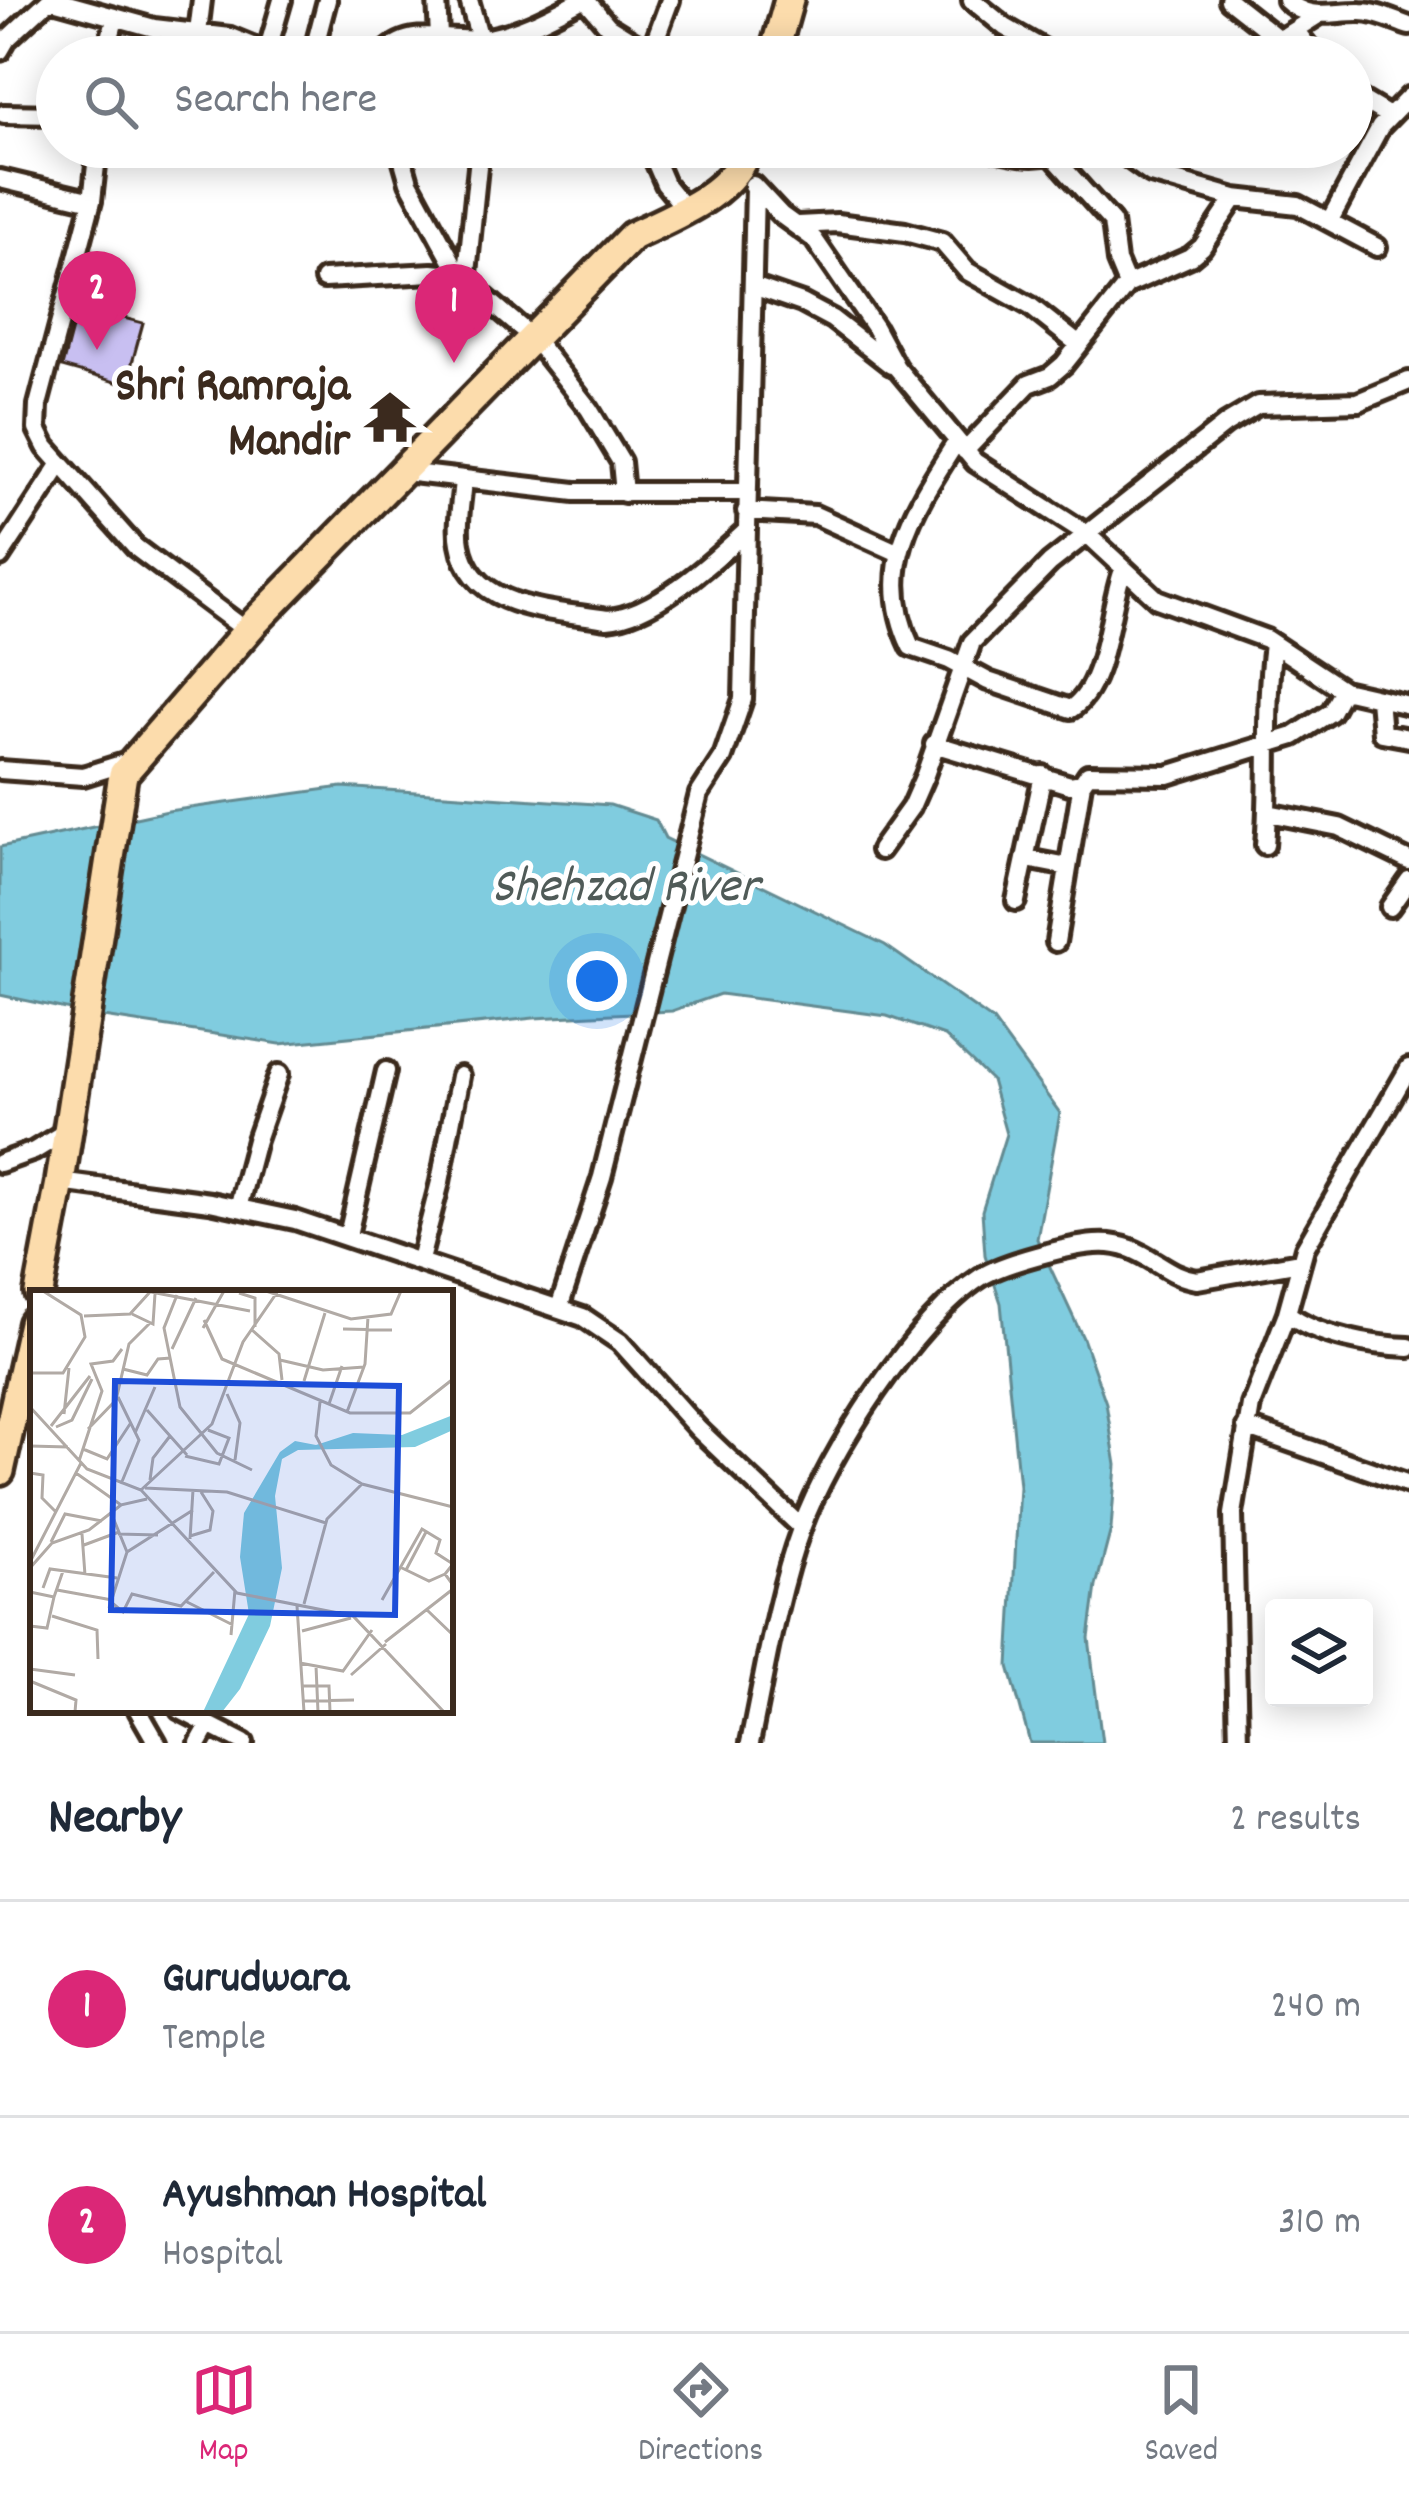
<!DOCTYPE html>
<html lang="en">
<head>
<meta charset="utf-8">
<style>
  :root { --surface:#fff; --page:#f2f2f3; --text:#1f2937; --muted:#747a83; --line:#e0e1e3; --accent:#db2777 }
  body { margin:0; font-family:Dekko,sans-serif; background:var(--page); color:var(--text) }
  .controls { position:absolute; right:36px; bottom:36px; display:grid; overflow:hidden; border-radius:12px; box-shadow:0 6px 30px #0003 }
  .controls button { width:108px; height:108px; display:grid; place-items:center; padding:0; border:0; border-bottom:3px solid var(--line); background:var(--surface); color:var(--text); font:60px sans-serif }
  .you { position:absolute; left:597px; top:981px; width:42px; height:42px; margin:-30px; border:9px solid #fff; border-radius:50%; background:#1a73e8; box-shadow:0 0 0 18px #1a73e833 }
  .badge { display:grid; place-items:center; width:78px; height:78px; border-radius:50%; background:var(--accent); color:#fff; font-size:39px; font-weight:700 }
  .pin { position:absolute; translate:-50% -99px; filter:drop-shadow(0 3px 6px #0008) }
  .pin::after { content:''; position:absolute; top:63px; width:42px; height:36px; background:inherit; clip-path:polygon(0 0,100% 0,50% 100%) }
  .list { margin:0; padding:0; list-style:none }
  h2 { display:flex; justify-content:space-between; align-items:center; height:156px; margin:0; padding:0 48px; font-size:51px }
  h2 small { font-size:39px; font-weight:400; color:var(--muted) }
  .list li { display:grid; grid-template-columns:78px 1fr auto; gap:36px; align-items:center; box-sizing:border-box; height:216px; padding:0 48px; border-top:3px solid var(--line) }
  .list b { display:block; font-size:45px; white-space:nowrap }
  .list p { margin:0; font-size:39px; white-space:nowrap; color:var(--muted) }
  .list em { font-size:39px; font-style:normal; color:var(--muted) }
  .icon { flex:none; width:66px; height:66px; fill:none; stroke:currentColor; stroke-width:2; stroke-linecap:round; stroke-linejoin:round }
  .map { position:relative; flex:none; width:1409px; height:1743px; overflow:hidden }
  .search { position:absolute; background:var(--surface); box-shadow:0 6px 30px #0003; left:36px; right:36px; top:36px; height:132px; display:flex; align-items:center; gap:30px; box-sizing:border-box; padding:0 42px; border-radius:66px; color:var(--muted); font-size:45px }
  .sheet { height:588px; background:var(--surface) }
  nav { display:flex; justify-content:space-around; align-items:center; box-sizing:border-box; height:168px; border-top:3px solid var(--line); background:var(--surface); font-size:33px; color:var(--muted) }
  nav a { display:grid; justify-items:center; gap:6px }
  nav .on { color:var(--accent) }
  .map>svg:first-child { display:block }
  .water { fill:#80ccdf; stroke:#648b92; stroke-width:3 }
  .building { fill:#c8bff1; stroke:#3b2a1e; stroke-width:3 }
  .lines { fill:none; stroke-linecap:round; stroke-linejoin:round }
  .street-casing { stroke:#3b2a1e; stroke-width:26 }
  .primary-casing { stroke:#3b2a1e; stroke-width:36 }
  .street { stroke:#fff; stroke-width:16 }
  .primary { stroke:#fcdcac; stroke-width:27 }
  .labels { text-anchor:middle; dominant-baseline:central; stroke-width:10; stroke-linejoin:round; paint-order:stroke }
  .poi-label { font-size:48px; font-weight:bold; fill:#3b2a1e; stroke:#fff; text-anchor:end }
  .water-label { font-size:51px; font-style:italic; fill:#505b58; stroke:#fff }
  .inset-road { fill:none; stroke:#b1aaa5; stroke-width:3 }
  .view { fill:#1d4ed8; fill-opacity:0.15; stroke:#1d4ed8; stroke-width:6 }
  .inset-edge { fill:none; stroke:#3b2a1e; stroke-width:6 }
</style>
</head>
<body>
<div class="map">
<svg width="1409" height="1743" viewBox="0 0 1409 1743">
  <rect width="100%" height="100%" fill="#fff"/>
  <filter id="ink" filterUnits="userSpaceOnUse"><feTurbulence type="fractalNoise" baseFrequency=".00833" numOctaves="2"/><feDisplacementMap in="SourceGraphic" scale="24" xChannelSelector="R" yChannelSelector="G"/><feConvolveMatrix kernelMatrix="1 2 1 2 8 2 1 2 1" color-interpolation-filters="sRGB"/></filter>
  <g filter="url(#ink)">
    <path class="water" d="M342 787 610 805 656 820 665 838 885 945 993 1021 1060 1113 1037 1239 1083 1338 1106 1403 1116 1465 1111 1529 1096 1586 1089 1638 1102 1743H1030L1009 1666 1019 1486 1001 1303 985 1255 982 1211 1006 1134 991 1080 945 1036 887 1016 720 994 672 1011 534 1018 280 1044 103 1017 0 995V847L168 811Z"/>
    <path class="building" d="M78 306 143 323 126 385 62 367Z"/>
    <g class="lines">
      <g class="street-casing">
        <path id="street" d="M53 0 154 28 230 37 279 57
          M437 0 439 35
          M469 0 480 39
          M586 0 608 26 650 52
          M972 0 1005 27 1057 57
          M1229 0 1280 40
          M1286 0C1308 22 1334 11 1361 12 1377 12 1394 21 1409 26
          M1296 31 1316 57
          M198 33 202 0
          M0 51 7 39 49 0
          M267 52 282 0
          M105 57 115 19
          M312 57 327 0
          M381 57C410 24 443 43 481 39 516 35 551 16 581 0
          M649 57 670 0
          M1223 57 1274 43 1320 14
          M1352 94 1389 116
          M4 114 57 115
          M98 147 92 201 38 405 37 429 46 447 135 547 247 631
          M399 147 409 182 460 276 533 338 589 409 621 462 624 493
          M649 147 665 184 686 210
          M984 147C1011 154 1040 163 1065 147
          M1113 147 1151 174 1235 198 1298 205 1377 247
          M1052 155 1112 222 1117 261 1127 285
          M0 179 92 201
          M753 185 781 215 814 239 875 328 896 367 975 462 1087 534 1157 599 1266 639 1343 690 1409 705
          M1330 220 1380 127 1409 97
          M798 225 837 223 905 232 942 242 967 271 1030 306 1078 344
          M324 279 432 273 460 276
          M466 283 480 147
          M753 286 802 303 832 319 891 365
          M957 441C914 508 873 568 911 647L949 660 988 681 1071 709C1107 686 1108 609 1123 570
          M965 451 1029 384 1050 376 1064 364 1127 285 1190 257 1202 247 1235 198
          M404 472 575 492H747
          M463 479C462 499 456 524 460 544 471 611 555 610 607 619 654 616 711 563 745 532
          M746 511 815 515 899 553
          M0 557 60 465
          M1379 699 1382 733 1409 738
          M934 744 1070 785 1082 783 1088 774 1168 775 1294 736 1331 712 1343 690
          M0 770 83 776 128 762
          M1268 813 1339 827 1409 861
          M1265 845C1271 777 1264 711 1273 644
          M880 850 911 807 925 775 972 642 1050 563 1226 424 1258 405 1358 402 1409 381
          M1027 859 1068 867
          M1016 901 1043 775
          M1390 907 1409 880
          M1056 942 1082 783
          M0 1163 34 1151 65 1132
          M60 1182 210 1202 295 1220 583 1317 620 1342 698 1429 801 1527
          M238 1208 256 1140 279 1074
          M348 1235 386 1071
          M420 1260 440 1182 460 1076
          M559 1308 602 1177 699 794 723 757 743 699 755 188
          M1287 1313C1317 1336 1372 1346 1409 1347
          M1246 1427 1409 1484
          M138 1710 157 1743
          M180 1710 244 1743
          M199 1743 209 1725
          M750 1743C765 1672 776 1597 801 1529 828 1454 914 1320 981 1277 1003 1263 1068 1246 1095 1244 1144 1240 1161 1276 1197 1280L1300 1262
          M1238 1743 1233 1514 1251 1405 1287 1313 1305 1248 1409 1068"/>
      </g>
      <g class="primary-casing">
        <path id="primary" d="M773 57 789 0
          M39 1293 60 1182 123 774 254 623 632 236C674 216 734 194 748 147
          M0 1471 33 1323"/>
      </g>
      <use href="#street" class="street"/>
      <use href="#primary" class="primary"/>
    </g>
  </g>
  <defs>
    <g id="temple-bare" transform="scale(4.14)"><path d="M0-6L5-2H3V0L6.5 2.5H4V6H1.5V3h-3V6H-4V2.5H-6.5L-3 0V-2H-5Z" fill="#3b2a1e" stroke="#fff" stroke-width="2.5" paint-order="stroke"/></g>
  </defs>
  <g fill-rule="evenodd">
    <use href="#temple-bare" x="390" y="417"/>
  </g>
  <g class="labels">
    <g class="poi-label">
      <text x="350" y="389">Shri Ramraja<tspan x="350" dy="55">Mandir</tspan></text>
    </g>
    <g class="water-label">
      <text x="625" y="890">Shehzad River</text>
    </g>
  </g>
  <g transform="translate(30 1290)">
    <rect width="423" height="423" fill="#fff"/>
    <path d="M423 125V140L385 157 268 160 252 169 245 206 252 278 240 336 210 399 192 422H173L219 324 210 267 214 223 250 162 265 151 286 155 323 143 372 145Z" fill="#80ccdf"/>
    <path class="inset-road" d="M236 1 321 29 361 24 371 1M121 2 220 21M209 3 225 8V37M147 5 134 38 150 117 187 163 222 180M102 24 123 34 125 4M54 26 100 24 120 2M174 30 192 69 320 123H380L423 89M173 38 194 1M313 39 362 40M222 40 249 64 252 90M142 59 166 8M250 70 293 80 334 77M93 79 117 85 128 69 141 68M0 83H33L55 47 51 25 13 1M274 91 295 23M197 104 210 133 205 170M88 107 109 150 91 194M290 112 286 146 301 175 332 194 423 217M299 114 312 76M0 117 57 179 111 200 207 303 323 326 414 422M117 120 157 165M317 122 335 74 338 27M34 124 39 78M21 136 60 86M26 137 42 130 62 89M58 139 86 110 99 54 120 33M105 143 125 97M0 156 38 157M53 159 77 169 100 134M155 166 189 174 199 148 178 140M49 171 72 101 61 74 83 71 92 59M0 183 13 185 12 208 25 221M46 183 91 215 117 209M120 190 123 168 140 146M115 198 197 202 296 233M111 200 182 134 213 52 248 1M82 225 97 262M52 244 55 285M88 244 128 245M160 246 180 240 183 221 171 202M160 249 163 200M21 252 35 224 72 231M54 255 89 242M0 272 51 173M370 277 399 291 415 284M0 278 22 253 59 240 91 215M376 280 396 242M13 298 20 279 87 288M27 300 82 310M0 302 24 307 33 281M352 310 392 239 410 250 406 263 423 274 415 284 423 295M81 312 93 322 102 304 151 316 184 282M157 312 203 335M274 314 297 229 332 194M267 316 274 422M79 318 97 262 163 220M397 320 423 345M22 326 67 340 68 369M0 336 17 338 24 307M272 341 321 328M201 345 205 300M355 352 423 299M270 373 313 381 342 340M286 376 288 422M0 379 45 385M321 385 356 354M0 391 46 410 45 422M271 396H299L300 422M273 411 324 410"/>
    <path class="view" d="M85 91 369 96 365 325 81 320Z"/>
    <rect width="423" height="423" class="inset-edge"/>
  </g>
</svg>
<div class="controls">
<button><svg class="icon" aria-label="layers" viewBox="0 0 24 24"><path d="M12 4l9 5-9 5-9-5zM3 14l9 5 9-5"/></svg></button>
</div>
<div class="you"></div>
<div class="pin badge" style="left:454px;top:363px">1</div>
<div class="pin badge" style="left:97px;top:350px">2</div>
<div class="search"><svg class="icon" aria-label="search" viewBox="0 0 24 24"><circle cx="10" cy="10" r="6"/><path d="M15 15l6 6"/></svg>Search here</div>
</div>
<section class="sheet">
<h2>Nearby<small>2 results</small></h2>
<ul class="list">
<li><span class="badge">1</span><div><b>Gurudwara</b><p>Temple</p></div><em>240 m</em></li>
<li><span class="badge">2</span><div><b>Ayushman Hospital</b><p>Hospital</p></div><em>310 m</em></li>
</ul>
</section>
<nav>
<a class="on"><svg class="icon" aria-label="map" viewBox="0 0 24 24"><path d="M3 6l6-2 6 2 6-2v14l-6 2-6-2-6 2zM9 4v14M15 6v14"/></svg>Map</a>
<a><svg class="icon" aria-label="directions" viewBox="0 0 24 24"><path d="M12 3l9 9-9 9-9-9zM9 14v-3h6M13 9l2 2-2 2"/></svg>Directions</a>
<a><svg class="icon" aria-label="saved" viewBox="0 0 24 24"><path d="M7 4h10v16l-5-4-5 4z"/></svg>Saved</a>
</nav>
</body>
</html>
